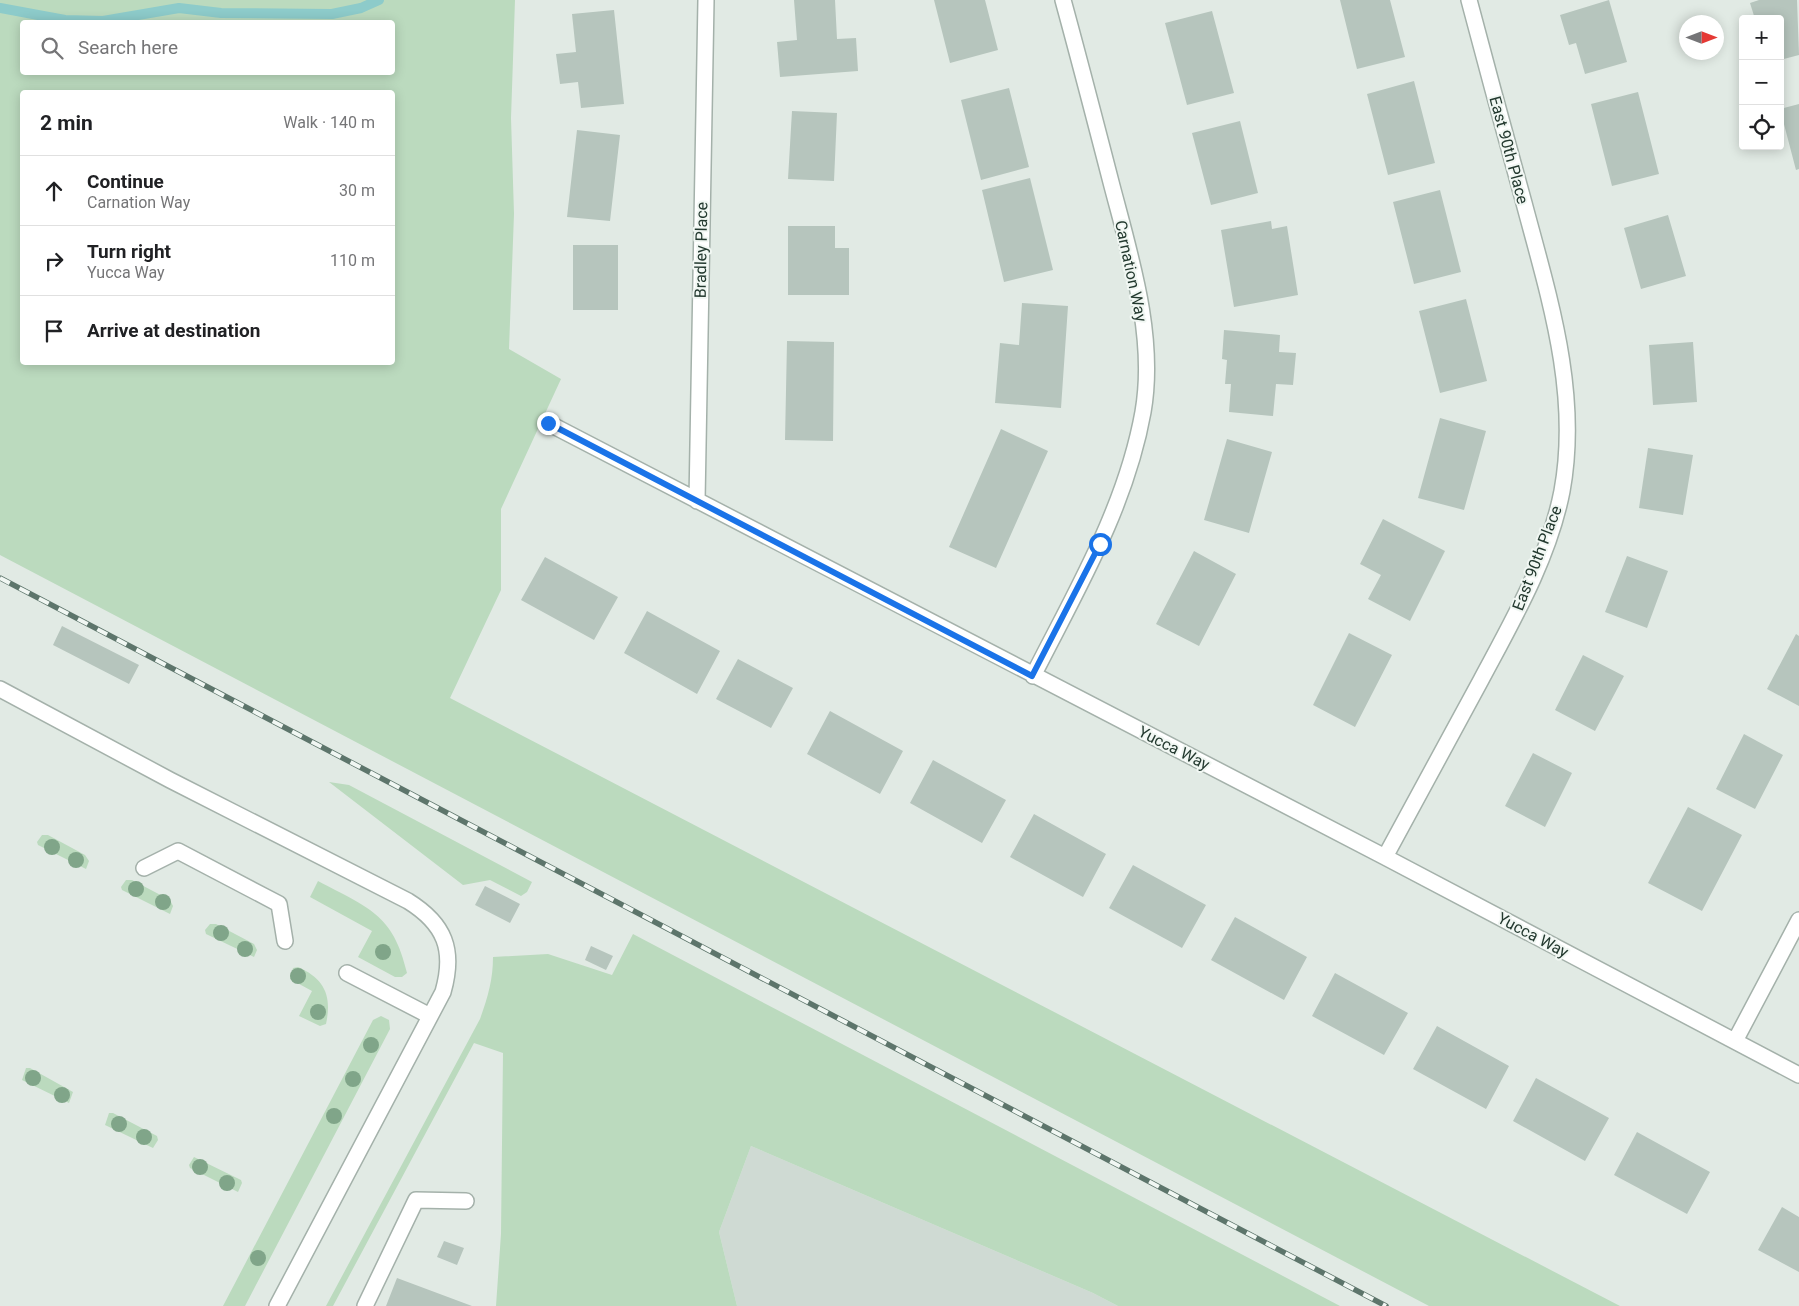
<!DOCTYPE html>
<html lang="en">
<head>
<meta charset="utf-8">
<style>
  :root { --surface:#fff; --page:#f2f2f2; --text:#202124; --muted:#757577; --line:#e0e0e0 }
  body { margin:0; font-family:Roboto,sans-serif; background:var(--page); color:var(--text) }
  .controls { position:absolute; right:15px; top:15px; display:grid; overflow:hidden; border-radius:5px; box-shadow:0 2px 12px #0003 }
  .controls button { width:45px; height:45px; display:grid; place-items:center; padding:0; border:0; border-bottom:1px solid var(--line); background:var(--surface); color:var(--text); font:25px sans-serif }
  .compass { position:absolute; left:1679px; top:15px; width:45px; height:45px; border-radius:50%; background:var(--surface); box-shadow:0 2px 12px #0003; rotate:90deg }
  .stop { position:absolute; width:15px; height:15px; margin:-11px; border:4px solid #1a73e8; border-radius:50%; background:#fff }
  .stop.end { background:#1a73e8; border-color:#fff; box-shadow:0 1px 5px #0008 }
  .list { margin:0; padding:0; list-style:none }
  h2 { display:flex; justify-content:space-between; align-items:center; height:65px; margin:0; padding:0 20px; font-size:21px }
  h2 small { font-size:16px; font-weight:400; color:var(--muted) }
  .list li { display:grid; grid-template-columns:32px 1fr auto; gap:15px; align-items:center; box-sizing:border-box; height:70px; padding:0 20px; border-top:1px solid var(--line) }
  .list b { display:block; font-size:19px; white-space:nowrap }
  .list p { margin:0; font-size:16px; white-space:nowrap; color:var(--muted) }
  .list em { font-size:16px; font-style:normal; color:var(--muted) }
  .icon { flex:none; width:28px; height:28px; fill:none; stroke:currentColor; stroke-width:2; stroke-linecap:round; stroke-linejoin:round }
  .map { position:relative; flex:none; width:1799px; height:1306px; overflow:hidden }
  .search { position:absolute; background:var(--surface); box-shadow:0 2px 12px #0003; left:20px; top:20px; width:375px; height:55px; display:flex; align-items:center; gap:12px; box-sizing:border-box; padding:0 18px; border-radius:5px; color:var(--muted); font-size:19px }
  .panel { position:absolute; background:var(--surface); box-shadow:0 2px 12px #0003; left:20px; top:90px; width:375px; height:275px; border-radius:5px }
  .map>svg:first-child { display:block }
  .built { fill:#cfdad3 }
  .green { fill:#bbdabe; fill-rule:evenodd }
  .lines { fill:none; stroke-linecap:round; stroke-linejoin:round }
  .stream { stroke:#8dcbca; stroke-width:10 }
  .building { fill:#b6c5bd }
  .lane-casing { stroke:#a4b1aa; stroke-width:18 }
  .street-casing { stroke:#a4b1aa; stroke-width:18 }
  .lane { stroke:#fff; stroke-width:15 }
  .street { stroke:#fff; stroke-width:15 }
  .rail-casing { stroke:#5d756b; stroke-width:5.5 }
  .rail { stroke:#f1f7f3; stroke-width:4; stroke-dasharray:11; stroke-linecap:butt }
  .tree { fill:#80a589 }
  .route { stroke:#1a73e8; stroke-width:6 }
  .labels { text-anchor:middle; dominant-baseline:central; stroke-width:4; stroke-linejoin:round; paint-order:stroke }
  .street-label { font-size:16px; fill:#23392f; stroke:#f1f7f3 }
</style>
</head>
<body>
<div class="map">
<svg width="1799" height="1306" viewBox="0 0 1799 1306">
  <rect width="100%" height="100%" fill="#e1eae4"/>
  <path class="built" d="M751 1146 1093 1293 1118 1306H737L719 1232Z"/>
  <path class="green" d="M0 0H515L511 118 514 214 509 349 561 379 501 509V590L450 698 1620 1306H1429L0 555ZM22 22H392V72H22ZM22 92H392V362H22Z
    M329 782 349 785 532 882 527 892 521 896 490 880 463 885Z
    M42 835H48L85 855 89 861 86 869 38 845 37 842Z
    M126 880H132L170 900 173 906 170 914 122 890 121 887Z
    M318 881C368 908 393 913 407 973L402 977H395L358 957 372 931 310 897Z
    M210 924H216L254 944 257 950 254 957 206 934 205 930Z
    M633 934 1340 1306H1118L1093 1293 751 1146 719 1232 737 1306H496L501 1234 503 1053 474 1043 333 1306H326L480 1019C488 997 493 979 493 957L548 954 612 975Z
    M298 967C325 979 332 996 326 1024L320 1026 299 1016 312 991 290 979 293 968Z
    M381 1016 389 1020 390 1029 245 1306H223L373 1020Z
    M26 1068H30L73 1092 69 1103 22 1080Z
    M109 1113H113L157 1136 158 1140 153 1148 105 1125Z
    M194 1157 241 1180 242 1183 238 1192 190 1168 189 1165Z"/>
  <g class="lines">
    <path class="stream" d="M0 8 65 20 103 21 179 8 221 13 332 14 361 8 379 0"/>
  </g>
  <path class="building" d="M794 0H835L837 39 856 38 858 71 780 77 777 42 797 40Z
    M934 0H985L998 50 950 63Z
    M1340 0H1390L1405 57 1357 69Z
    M1609 0 1627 62 1585 74 1576 43 1569 45 1560 15Z
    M1759 0H1797L1799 55 1780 60V19H1755L1750 3Z
    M614 10 624 104 581 108 578 82 560 84 556 54 576 52 572 14Z
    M1212 11 1234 93 1187 105 1165 23Z
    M1414 81 1435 163 1388 175 1367 94Z
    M1009 88 1029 167 981 180 961 100Z
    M1638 92 1659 174 1612 186 1591 104Z
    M1799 104V169L1796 170 1780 109Z
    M792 111 837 113 834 181 788 179Z
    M1240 121 1258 193 1211 205 1192 133Z
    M577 130 620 135 610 221 567 217Z
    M1030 178 1053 270 1004 282 982 190Z
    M1440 190 1461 272 1414 284 1393 202Z
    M1668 215 1686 276 1641 289 1624 228Z
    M1271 221 1272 229 1287 226 1298 295 1234 307 1221 230Z
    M788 226H835V248H849V295H788Z
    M573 245H618V310H573Z
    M1466 299 1487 381 1440 393 1419 311Z
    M1022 303 1068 306 1061 408 995 403 1000 343 1019 345Z
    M1224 330 1280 335 1279 352 1296 353 1293 385 1276 384 1273 416 1229 412 1231 384H1225L1227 360 1222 359Z
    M787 341 834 342 833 441 785 440Z
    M1693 342 1697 402 1653 405 1649 345Z
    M1440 418 1486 431 1464 510 1418 498Z
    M1001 429 1048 451 996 568 949 547Z
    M1227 439 1272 452 1249 533 1204 520Z
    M1648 448 1693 455 1683 515 1639 508Z
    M1383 519 1445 551 1410 621 1368 599 1381 575 1360 564Z
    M1194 551 1236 574 1199 646 1156 624Z
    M1627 556 1668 571 1647 628 1605 612Z
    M545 557 618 597 594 640 521 600Z
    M647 611 720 651 697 694 624 653Z
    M62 626 139 665 129 684 53 645Z
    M1349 633 1392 655 1355 727 1313 705Z
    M1796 634 1799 636V706L1767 689Z
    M1583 655 1624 676 1595 731 1555 710Z
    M738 659 793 688 771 728 716 699Z
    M830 711 903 751 880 794 807 754Z
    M1744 734 1783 755 1755 809 1716 789Z
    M1533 753 1572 773 1545 827 1505 806Z
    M933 760 1006 800 982 843 910 803Z
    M1688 807 1742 835 1702 911 1648 883Z
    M1034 814 1106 854 1083 897 1010 857Z
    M1133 865 1206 905 1182 948 1109 908Z
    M485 886 520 904 510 923 475 905Z
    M1235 917 1307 957 1284 1000 1211 960Z
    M591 946 613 956 606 970 585 960Z
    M1335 973 1408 1013 1384 1055 1312 1016Z
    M1437 1026 1509 1066 1486 1109 1413 1069Z
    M1536 1078 1609 1118 1585 1161 1513 1121Z
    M1637 1132 1710 1172 1687 1214 1614 1175Z
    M1782 1207 1799 1217V1272L1758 1250Z
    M444 1241 464 1248 457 1265 437 1257Z
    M397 1278 472 1306H386Z"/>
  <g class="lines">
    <g class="lane-casing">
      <path id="lane" d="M0 689 170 780 408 901C445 924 455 950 443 992L277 1306
        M144 868 178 851 279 904 285 941
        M347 973 430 1016
        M365 1306 416 1200 466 1201"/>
    </g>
    <g class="street-casing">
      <path id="street" d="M548 423 1385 857 1799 1075
        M697 501 706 0
        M1033 676C1076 591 1126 507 1143 412 1156 338 1131 258 1112 186 1096 124 1080 62 1063 0
        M1385 857C1417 798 1449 739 1481 680 1513 620 1549 558 1562 491 1580 393 1549 297 1524 203 1505 135 1487 68 1469 0
        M1735 1041 1799 920"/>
    </g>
    <use href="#lane" class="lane"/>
    <use href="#street" class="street"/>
    <g class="rail-casing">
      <path id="rail" d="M0 578 1386 1306"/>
    </g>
    <use href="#rail" class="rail"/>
  </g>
  <g class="tree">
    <circle cx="52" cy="847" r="8"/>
    <circle cx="76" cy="860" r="8"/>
    <circle cx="136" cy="889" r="8"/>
    <circle cx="163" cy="902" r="8"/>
    <circle cx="221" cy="933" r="8"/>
    <circle cx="245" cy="949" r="8"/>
    <circle cx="383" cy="952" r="8"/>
    <circle cx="298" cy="976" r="8"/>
    <circle cx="318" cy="1012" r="8"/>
    <circle cx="371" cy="1045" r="8"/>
    <circle cx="33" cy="1078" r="8"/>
    <circle cx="353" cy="1079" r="8"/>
    <circle cx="62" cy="1095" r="8"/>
    <circle cx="334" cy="1116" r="8"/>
    <circle cx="119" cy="1124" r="8"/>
    <circle cx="144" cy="1137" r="8"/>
    <circle cx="200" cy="1167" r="8"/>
    <circle cx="227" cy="1183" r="8"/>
    <circle cx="258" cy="1258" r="8"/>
  </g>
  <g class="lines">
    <path class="route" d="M548 423 1032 676 1100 544"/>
  </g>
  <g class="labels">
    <g class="street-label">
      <text transform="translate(1509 150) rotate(75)">East 90th Place</text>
      <text transform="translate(701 250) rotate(-89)">Bradley Place</text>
      <text transform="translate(1131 271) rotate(78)">Carnation Way</text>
      <text transform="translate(1537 558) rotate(-69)">East 90th Place</text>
      <text transform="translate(1174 748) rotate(27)">Yucca Way</text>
      <text transform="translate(1533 935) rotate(28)">Yucca Way</text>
    </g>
  </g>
</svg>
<div class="controls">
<button>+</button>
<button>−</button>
<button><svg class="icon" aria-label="locate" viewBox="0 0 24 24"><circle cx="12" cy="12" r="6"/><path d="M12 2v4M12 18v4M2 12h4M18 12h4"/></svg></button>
</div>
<svg class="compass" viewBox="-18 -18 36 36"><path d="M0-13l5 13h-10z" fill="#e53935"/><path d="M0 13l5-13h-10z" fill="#757577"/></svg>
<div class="stop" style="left:1100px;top:544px"></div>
<div class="stop end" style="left:548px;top:423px"></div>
<div class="search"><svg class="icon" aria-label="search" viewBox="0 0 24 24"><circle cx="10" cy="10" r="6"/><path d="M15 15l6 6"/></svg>Search here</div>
<section class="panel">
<h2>2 min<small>Walk · 140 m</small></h2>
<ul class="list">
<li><svg class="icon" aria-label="ahead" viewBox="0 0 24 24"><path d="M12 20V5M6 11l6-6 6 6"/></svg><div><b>Continue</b><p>Carnation Way</p></div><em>30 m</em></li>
<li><svg class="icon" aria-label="right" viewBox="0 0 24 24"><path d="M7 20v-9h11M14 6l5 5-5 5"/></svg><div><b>Turn right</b><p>Yucca Way</p></div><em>110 m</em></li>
<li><svg class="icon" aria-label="arrive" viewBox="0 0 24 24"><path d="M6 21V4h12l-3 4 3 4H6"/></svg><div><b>Arrive at destination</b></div></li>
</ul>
</section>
</div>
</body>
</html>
